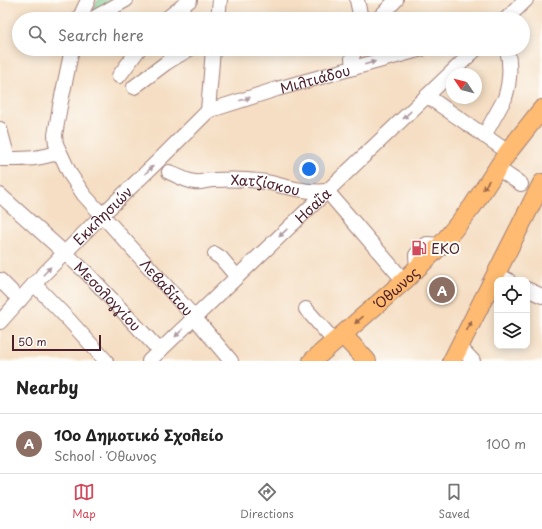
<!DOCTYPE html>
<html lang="en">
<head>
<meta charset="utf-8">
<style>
  :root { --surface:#fff; --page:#f2f2f2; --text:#222; --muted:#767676; --line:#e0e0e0; --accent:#d1495b }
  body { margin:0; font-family:"Playpen Sans",sans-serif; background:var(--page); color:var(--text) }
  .controls { position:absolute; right:12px; bottom:12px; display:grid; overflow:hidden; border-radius:8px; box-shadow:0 2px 10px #0003 }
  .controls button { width:36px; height:36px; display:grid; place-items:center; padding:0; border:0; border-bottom:1px solid var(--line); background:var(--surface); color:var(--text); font:20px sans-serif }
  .compass { position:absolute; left:446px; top:68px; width:36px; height:36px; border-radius:50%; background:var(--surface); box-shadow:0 2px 10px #0003; rotate:305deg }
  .scale { position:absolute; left:12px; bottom:10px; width:89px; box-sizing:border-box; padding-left:4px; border:2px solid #4a1f2b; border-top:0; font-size:11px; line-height:14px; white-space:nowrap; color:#4a1f2b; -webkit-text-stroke:3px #fdfcf7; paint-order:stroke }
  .you { position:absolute; left:309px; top:169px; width:14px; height:14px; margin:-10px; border:3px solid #fff; border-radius:50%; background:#1a73e8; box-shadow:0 0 0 6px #1a73e833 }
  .badge { display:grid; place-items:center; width:26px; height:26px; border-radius:50%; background:var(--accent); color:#fff; font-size:13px; font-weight:700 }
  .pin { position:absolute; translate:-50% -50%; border:2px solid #fff; box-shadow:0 1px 4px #0006 }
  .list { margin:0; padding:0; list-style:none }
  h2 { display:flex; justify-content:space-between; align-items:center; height:52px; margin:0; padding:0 16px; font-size:17px }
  h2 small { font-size:13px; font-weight:400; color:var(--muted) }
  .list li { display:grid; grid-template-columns:26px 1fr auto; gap:12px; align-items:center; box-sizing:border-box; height:60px; padding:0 16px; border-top:1px solid var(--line) }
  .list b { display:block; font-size:15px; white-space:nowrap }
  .list p { margin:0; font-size:13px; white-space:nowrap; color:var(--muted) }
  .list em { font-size:13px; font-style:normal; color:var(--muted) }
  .icon { flex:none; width:22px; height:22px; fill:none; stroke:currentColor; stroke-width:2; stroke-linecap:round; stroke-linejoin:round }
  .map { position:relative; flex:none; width:542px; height:361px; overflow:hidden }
  .search { position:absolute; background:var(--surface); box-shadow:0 2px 10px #0003; left:12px; right:12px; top:12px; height:44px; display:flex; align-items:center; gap:10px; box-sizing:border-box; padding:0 14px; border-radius:22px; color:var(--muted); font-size:15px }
  .sheet { height:112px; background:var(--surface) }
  nav { display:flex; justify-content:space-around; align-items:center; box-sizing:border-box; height:56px; border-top:1px solid var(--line); background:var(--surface); font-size:11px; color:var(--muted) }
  nav a { display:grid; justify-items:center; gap:2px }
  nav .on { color:var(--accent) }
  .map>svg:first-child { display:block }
  .park { fill:#7fd396; stroke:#647960 }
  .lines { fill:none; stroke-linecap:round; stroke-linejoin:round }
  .minor-casing { stroke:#a07e77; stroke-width:16 }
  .major-casing { stroke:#a07e77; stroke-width:20 }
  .minor { stroke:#fff; stroke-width:14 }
  .major { stroke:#febb71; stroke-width:18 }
  .oneway { fill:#ae9aa0 }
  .oneway2 { fill:#9b654a }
  .labels { text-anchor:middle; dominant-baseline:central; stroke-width:4; stroke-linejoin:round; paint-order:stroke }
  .street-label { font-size:14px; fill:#4a1f2b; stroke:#fdfcf7 }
  .poi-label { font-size:14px; fill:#4a1f2b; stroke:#fdfcf7; text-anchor:start }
</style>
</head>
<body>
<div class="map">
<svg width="542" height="361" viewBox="0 0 542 361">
  <rect width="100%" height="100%" fill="#fdfcf7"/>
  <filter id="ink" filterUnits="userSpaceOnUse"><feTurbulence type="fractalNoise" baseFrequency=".025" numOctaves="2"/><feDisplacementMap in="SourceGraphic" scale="8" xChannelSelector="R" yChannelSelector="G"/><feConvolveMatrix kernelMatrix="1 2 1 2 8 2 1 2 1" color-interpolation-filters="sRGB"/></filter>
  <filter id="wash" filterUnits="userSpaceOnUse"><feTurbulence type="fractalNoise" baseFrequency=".012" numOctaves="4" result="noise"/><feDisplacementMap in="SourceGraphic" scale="16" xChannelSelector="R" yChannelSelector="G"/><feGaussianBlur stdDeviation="0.9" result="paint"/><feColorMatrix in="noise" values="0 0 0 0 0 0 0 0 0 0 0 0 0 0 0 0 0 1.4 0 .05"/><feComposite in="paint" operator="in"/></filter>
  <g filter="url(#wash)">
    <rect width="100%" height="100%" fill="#f5dec3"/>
    <path class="park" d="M98 0H117L89 19Z"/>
  </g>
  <g filter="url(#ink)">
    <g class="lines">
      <g class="minor-casing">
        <g id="minor">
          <path d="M357 0 360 14 364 19"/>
          <path d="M79 19 88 0"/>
          <path d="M92 19 126 0"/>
          <path d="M166 19 190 0"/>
          <path d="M218 19 220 0"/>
          <path d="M378 19 396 0"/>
          <path d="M506 19 526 0"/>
          <path id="s1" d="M72 49 60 106 55 135 56 144 70 174 84 195 195 318 231 361"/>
          <path d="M353 68 352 58 355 49"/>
          <path d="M119 76 139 49"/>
          <path d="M134 87 166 63 179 55 190 49"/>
          <path d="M427 96 508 152"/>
          <path d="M208 111 213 49"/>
          <path d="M0 129 8 159"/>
          <path d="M484 136 505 98C510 82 511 66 507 49"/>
          <path d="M0 159C22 159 38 160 59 152"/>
          <path d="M497 168 521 184"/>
          <path id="s2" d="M169 172C177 176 186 181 195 182 201 183 207 180 213 180 230 179 249 179 266 182 273 183 280 186 287 187 300 190 314 193 327 191L404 281"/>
          <path id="s3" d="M0 195 87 273 160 351"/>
          <path d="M215 254 221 258 237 277"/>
          <path d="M417 269 416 255 427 244 441 245"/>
          <path d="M495 274 508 280"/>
          <path d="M0 280 20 300"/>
          <path d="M34 284 69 320 106 361"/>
          <path d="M527 289 542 296"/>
          <path d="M306 309 335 342"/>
          <path id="s4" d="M0 322 34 284 102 215 157 162 208 111 277 89 422 49"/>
          <path d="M459 346 473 361"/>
          <path id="s5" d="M149 361 476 49"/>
        </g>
      </g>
      <g class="major-casing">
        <g id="major">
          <path d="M343 335 367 361"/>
          <path id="s6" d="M312 361 404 281 441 245 472 207 508 152 542 109"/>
          <path d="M452 361 542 183"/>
        </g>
      </g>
      <use href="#minor" class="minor"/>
      <use href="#major" class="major"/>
    </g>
    <defs><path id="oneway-solid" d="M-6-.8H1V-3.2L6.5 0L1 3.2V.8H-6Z"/></defs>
    <g class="oneway">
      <use href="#oneway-solid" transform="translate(370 63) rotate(-16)"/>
      <use href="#oneway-solid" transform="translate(245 99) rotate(-17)"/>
      <use href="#oneway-solid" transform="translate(407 115) rotate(136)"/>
      <use href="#oneway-solid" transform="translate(149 170) rotate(-44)"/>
      <use href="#oneway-solid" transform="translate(283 233) rotate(136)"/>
      <use href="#oneway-solid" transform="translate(47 271) rotate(-46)"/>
      <use href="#oneway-solid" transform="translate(179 333) rotate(136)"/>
    </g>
    <g class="oneway2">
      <use href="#oneway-solid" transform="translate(486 185) rotate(124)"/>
      <use href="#oneway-solid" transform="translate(359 320) rotate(139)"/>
      <use href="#oneway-solid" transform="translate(469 326) rotate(-63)"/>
    </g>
  </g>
  <defs>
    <g id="fuel-bare" transform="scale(1.2)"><path d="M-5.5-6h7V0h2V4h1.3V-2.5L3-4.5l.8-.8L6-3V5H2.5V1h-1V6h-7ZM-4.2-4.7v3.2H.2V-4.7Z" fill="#d1495b" stroke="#fdfcf7" stroke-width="2.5" paint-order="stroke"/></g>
  </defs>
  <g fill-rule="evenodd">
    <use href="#fuel-bare" x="419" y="248"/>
  </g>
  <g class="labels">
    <g class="street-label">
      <text stroke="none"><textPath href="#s4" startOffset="408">Μιλτιάδου</textPath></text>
      <text stroke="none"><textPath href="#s2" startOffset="99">Χατζίσκου</textPath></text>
      <text stroke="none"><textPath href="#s5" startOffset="226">Ησαΐα</textPath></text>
      <text stroke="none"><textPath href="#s4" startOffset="148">Εκκλησιών</textPath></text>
      <text stroke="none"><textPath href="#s1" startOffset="279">Λεβαδίτου</textPath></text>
      <text stroke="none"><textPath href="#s6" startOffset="112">Όθωνος</textPath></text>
      <text stroke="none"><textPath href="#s3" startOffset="148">Μεσολογγίου</textPath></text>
    </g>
    <g class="poi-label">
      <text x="431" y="248">EKO</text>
    </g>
  </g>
</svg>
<div class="controls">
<button><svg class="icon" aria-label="locate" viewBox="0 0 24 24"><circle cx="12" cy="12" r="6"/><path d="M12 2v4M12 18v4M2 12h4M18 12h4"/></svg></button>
<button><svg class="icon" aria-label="layers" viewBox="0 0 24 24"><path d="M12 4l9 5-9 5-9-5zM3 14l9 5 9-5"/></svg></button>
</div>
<svg class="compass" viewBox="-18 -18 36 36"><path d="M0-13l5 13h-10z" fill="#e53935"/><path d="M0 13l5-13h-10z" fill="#767676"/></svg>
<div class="scale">50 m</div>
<div class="you"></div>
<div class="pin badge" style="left:442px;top:290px;background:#8d6e63">A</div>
<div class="search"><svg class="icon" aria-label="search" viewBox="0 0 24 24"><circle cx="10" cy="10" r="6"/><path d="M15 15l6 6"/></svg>Search here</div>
</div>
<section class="sheet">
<h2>Nearby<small></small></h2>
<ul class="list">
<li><span class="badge" style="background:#8d6e63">A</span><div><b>10ο Δημοτικό Σχολείο</b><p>School · Όθωνος</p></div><em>100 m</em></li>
</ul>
</section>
<nav>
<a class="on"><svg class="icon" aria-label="map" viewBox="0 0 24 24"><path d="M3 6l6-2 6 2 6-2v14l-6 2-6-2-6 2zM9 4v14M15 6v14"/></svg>Map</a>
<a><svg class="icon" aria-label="directions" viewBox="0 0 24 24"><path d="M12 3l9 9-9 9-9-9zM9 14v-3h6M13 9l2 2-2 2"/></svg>Directions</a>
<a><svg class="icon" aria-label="saved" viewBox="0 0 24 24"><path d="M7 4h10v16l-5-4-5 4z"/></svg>Saved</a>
</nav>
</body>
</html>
